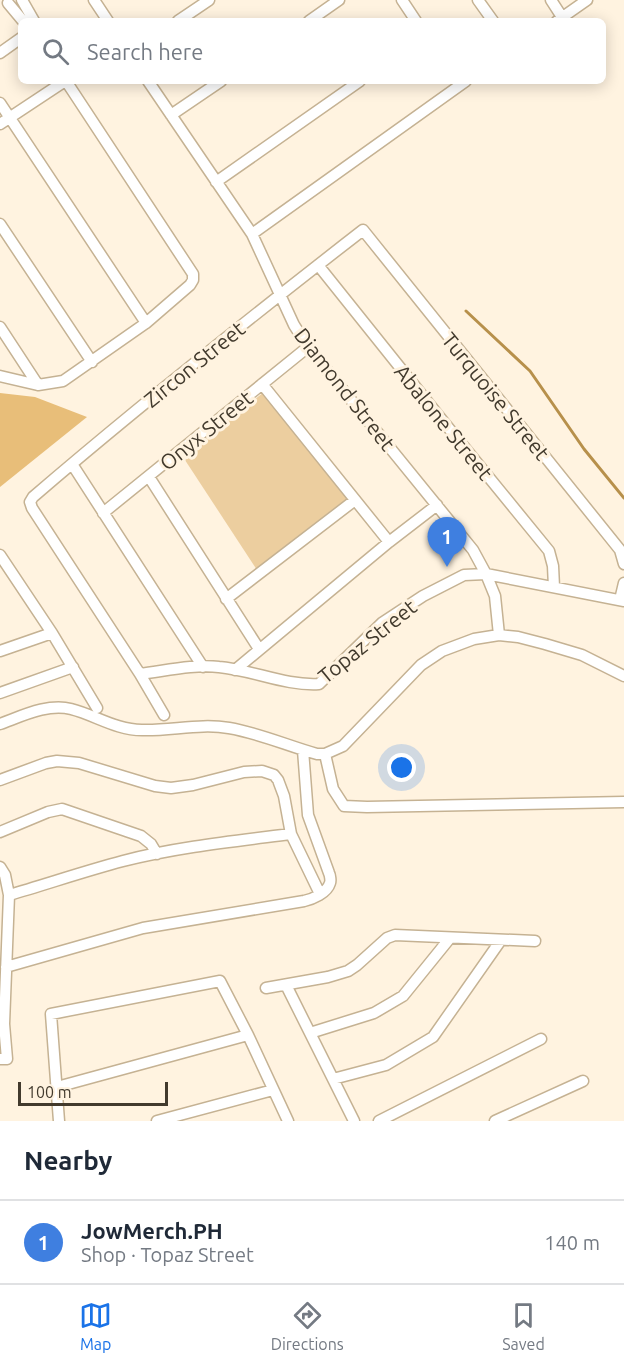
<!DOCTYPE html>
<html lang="en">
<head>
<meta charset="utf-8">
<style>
  :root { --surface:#fff; --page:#f2f2f3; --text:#1f2937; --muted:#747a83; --line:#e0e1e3; --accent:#1a73e8 }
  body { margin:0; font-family:Ubuntu,sans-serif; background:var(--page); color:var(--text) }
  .scale { position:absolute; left:18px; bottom:15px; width:150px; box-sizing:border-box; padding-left:6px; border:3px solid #423a2d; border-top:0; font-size:16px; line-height:21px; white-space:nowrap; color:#423a2d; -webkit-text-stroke:4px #fff3e0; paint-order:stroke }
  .you { position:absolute; left:402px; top:768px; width:21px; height:21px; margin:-15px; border:4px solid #fff; border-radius:50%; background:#1a73e8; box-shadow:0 0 0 9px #1a73e833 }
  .badge { display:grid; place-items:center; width:39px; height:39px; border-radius:50%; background:var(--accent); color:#fff; font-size:20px; font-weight:700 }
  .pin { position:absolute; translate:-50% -50px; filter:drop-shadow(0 2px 3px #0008) }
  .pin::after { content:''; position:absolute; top:32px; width:21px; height:18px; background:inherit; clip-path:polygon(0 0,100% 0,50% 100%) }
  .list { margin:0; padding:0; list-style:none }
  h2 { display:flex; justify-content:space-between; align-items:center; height:78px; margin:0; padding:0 24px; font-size:26px }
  h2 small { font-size:20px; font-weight:400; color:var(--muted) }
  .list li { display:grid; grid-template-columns:39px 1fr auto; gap:18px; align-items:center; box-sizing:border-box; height:84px; padding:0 24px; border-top:2px solid var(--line) }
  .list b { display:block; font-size:22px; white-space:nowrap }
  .list p { margin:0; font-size:20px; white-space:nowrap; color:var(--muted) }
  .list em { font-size:20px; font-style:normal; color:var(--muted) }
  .icon { flex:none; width:33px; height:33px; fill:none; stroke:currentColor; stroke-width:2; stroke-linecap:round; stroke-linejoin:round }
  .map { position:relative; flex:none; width:624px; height:1121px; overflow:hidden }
  .search { position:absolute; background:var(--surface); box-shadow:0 3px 15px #0003; left:18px; right:18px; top:18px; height:66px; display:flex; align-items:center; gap:15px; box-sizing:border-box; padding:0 21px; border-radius:9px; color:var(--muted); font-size:22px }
  .sheet { height:162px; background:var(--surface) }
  nav { display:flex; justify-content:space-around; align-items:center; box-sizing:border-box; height:84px; border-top:2px solid var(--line); background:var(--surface); font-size:16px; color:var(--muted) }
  nav a { display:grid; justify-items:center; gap:3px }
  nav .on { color:var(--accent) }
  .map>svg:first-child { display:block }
  .green { fill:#ecce9f }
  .forest { fill:#e8be79 }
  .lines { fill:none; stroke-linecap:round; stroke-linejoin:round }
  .stream { stroke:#b7904b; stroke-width:3 }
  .minor-casing { stroke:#c5b293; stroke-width:13 }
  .minor { stroke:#fff; stroke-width:10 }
  .labels { text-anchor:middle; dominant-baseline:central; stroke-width:6; stroke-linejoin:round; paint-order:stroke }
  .street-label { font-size:21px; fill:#423a2d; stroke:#fff3e0 }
</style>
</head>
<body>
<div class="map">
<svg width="624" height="1121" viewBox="0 0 624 1121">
  <rect width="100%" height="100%" fill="#fff3e0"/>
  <path class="green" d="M264 392 350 498 257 570 183 457Z"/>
  <path class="forest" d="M0 393 35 397 87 417 0 487Z"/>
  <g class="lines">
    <path class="stream" d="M466 311 530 371 584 449 624 498"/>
    <g class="minor-casing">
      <path id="minor" d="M22 0 34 21
        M94 0 108 21
        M402 0 416 21
        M478 0 493 21
        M551 0 562 17
        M8 3 23 21
        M178 21 209 0
        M309 21 339 0
        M557 21 587 0
        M0 53 21 38
        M148 81 252 234 294 325 308 347 473 550 486 574 495 596 499 635
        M0 103 146 323
        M171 115 221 81
        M0 124 65 81
        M216 182 360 81
        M0 224 92 362
        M252 234 466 81
        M318 265 438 415 549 551 553 566 554 587
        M0 327 38 385
        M0 376 38 385 63 381 146 323 190 285 193 280V274L66 81
        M262 384 389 542
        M72 464 203 667
        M149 477 259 649
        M103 513 308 347
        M0 555 52 633 97 708
        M226 599 355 500
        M620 600 624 583
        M0 651 52 633
        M235 670 389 542 437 505
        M140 674C165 671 194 664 219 667 253 670 285 686 319 684L382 623 423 596 464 575 486 574 624 601
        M0 693 73 667
        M164 715 140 674 32 508 30 502 33 497C140 405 251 317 363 230L620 550 624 564
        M0 724C22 716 48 703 71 709 95 715 116 730 142 730 171 731 200 723 229 728 259 733 288 746 317 754H325L343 746 421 665 442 651 474 639 499 635 518 637 545 644 582 655 624 676
        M325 754 333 789 344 806 367 807 624 802
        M0 780 46 763 57 761 79 763 155 786 171 788 193 785 244 772 262 771 274 775 278 780 284 796 291 834 320 894
        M0 832 48 812 62 809 141 836 151 844 157 854
        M0 867 5 875 9 895 4 1024 7 1059H0
        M9 895C47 884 85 871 123 861 177 847 236 841 291 834
        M6 967 143 928 304 901C313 899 327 893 330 883 331 881 330 875 329 873L308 815 303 750
        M286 985 354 1121
        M266 988 328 977 348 971 357 965 387 938 395 935 535 941
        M310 1033 374 1013 403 996 450 938
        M333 1079 386 1065 433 1037 501 940
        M57 1087 248 1035
        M59 1121 51 1014 220 981 248 1035 288 1121
        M157 1121 273 1090
        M379 1121 541 1039
        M495 1121 583 1081"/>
    </g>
    <use href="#minor" class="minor"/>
  </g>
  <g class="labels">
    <g class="street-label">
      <text transform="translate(194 364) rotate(-39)">Zircon Street</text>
      <text transform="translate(345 389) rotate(52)">Diamond Street</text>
      <text transform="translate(496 396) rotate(51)">Turquoise Street</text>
      <text transform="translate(444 422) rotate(51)">Abalone Street</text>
      <text transform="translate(206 430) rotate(-39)">Onyx Street</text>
      <text transform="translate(367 641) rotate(-39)">Topaz Street</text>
    </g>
  </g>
</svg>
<div class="scale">100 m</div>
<div class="you"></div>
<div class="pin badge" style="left:447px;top:567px;background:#3f7fe0">1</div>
<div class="search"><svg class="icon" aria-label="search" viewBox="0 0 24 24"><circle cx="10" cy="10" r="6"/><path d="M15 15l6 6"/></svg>Search here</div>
</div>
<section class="sheet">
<h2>Nearby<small></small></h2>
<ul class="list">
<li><span class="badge" style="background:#3f7fe0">1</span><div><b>JowMerch.PH</b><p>Shop · Topaz Street</p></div><em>140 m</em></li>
</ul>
</section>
<nav>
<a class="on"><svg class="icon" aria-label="map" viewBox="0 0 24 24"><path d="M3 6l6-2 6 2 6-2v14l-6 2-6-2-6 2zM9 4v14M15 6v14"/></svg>Map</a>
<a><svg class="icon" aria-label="directions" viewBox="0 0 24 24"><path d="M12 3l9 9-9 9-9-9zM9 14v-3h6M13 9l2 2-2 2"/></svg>Directions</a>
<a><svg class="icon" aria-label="saved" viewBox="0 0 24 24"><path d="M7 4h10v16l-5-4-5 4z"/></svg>Saved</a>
</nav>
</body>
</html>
